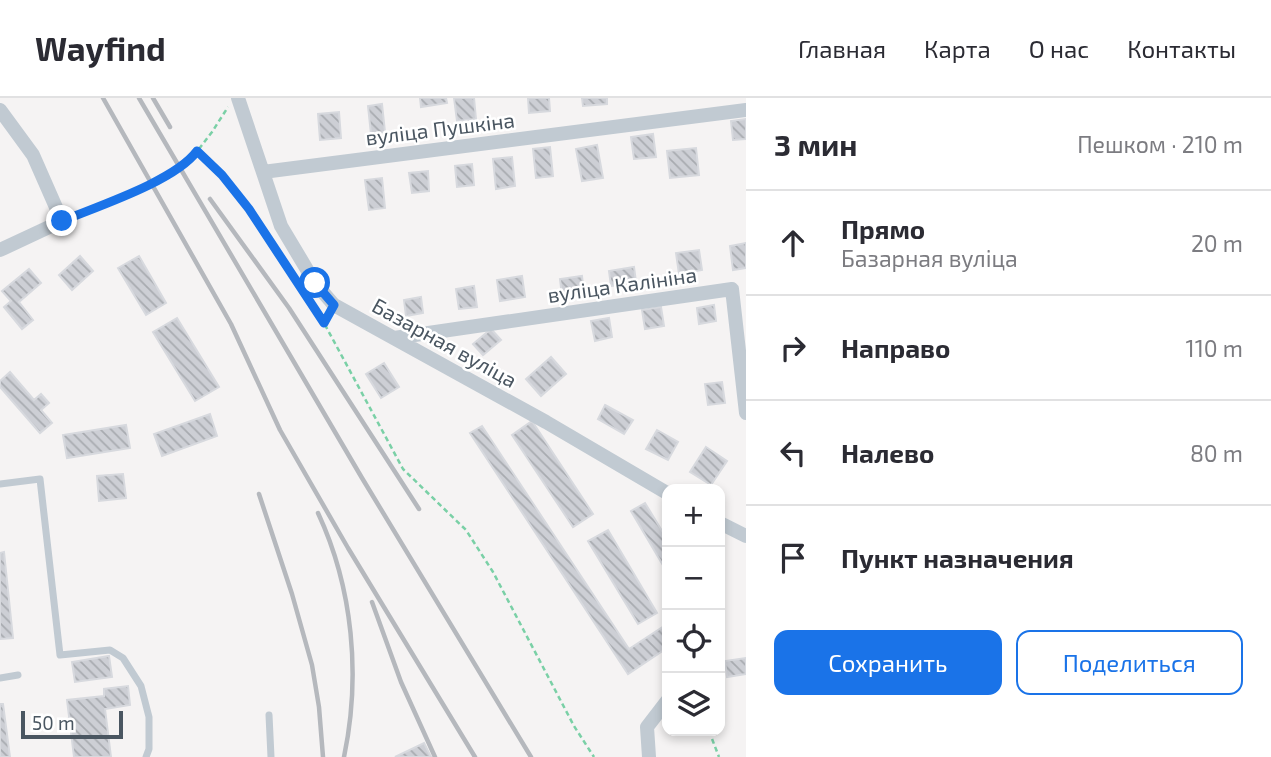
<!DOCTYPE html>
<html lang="ru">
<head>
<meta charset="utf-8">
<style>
  :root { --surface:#fff; --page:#f7f7f7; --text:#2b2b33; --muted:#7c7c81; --line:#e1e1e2; --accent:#1a73e8 }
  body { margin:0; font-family:"Exo 2",sans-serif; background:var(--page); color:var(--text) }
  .controls { position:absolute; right:21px; bottom:21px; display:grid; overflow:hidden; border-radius:14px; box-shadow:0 4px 10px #0003 }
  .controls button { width:63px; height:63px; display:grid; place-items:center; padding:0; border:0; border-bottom:2px solid var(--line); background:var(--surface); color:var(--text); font:35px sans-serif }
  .scale { position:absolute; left:21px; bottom:18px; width:102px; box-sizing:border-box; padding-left:7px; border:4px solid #4a5661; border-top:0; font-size:19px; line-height:24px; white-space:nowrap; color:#4a5661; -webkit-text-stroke:5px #fff; paint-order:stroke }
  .stop { position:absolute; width:21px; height:21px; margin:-16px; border:5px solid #1a73e8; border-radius:50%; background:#fff }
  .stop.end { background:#1a73e8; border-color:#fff; box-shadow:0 2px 7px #0008 }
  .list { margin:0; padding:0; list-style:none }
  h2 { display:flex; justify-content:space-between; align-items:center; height:91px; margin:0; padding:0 28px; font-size:30px }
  h2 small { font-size:23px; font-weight:400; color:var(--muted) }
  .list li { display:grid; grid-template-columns:46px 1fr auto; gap:21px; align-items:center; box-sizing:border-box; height:105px; padding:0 28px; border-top:2px solid var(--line) }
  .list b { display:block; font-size:26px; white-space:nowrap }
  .list p { margin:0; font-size:23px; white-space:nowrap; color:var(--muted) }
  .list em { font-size:23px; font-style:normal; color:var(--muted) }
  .actions { display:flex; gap:14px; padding:21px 28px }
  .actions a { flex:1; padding:16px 0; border:2px solid var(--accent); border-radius:14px; text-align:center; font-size:24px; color:var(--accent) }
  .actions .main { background:var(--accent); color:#fff }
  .icon { flex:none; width:38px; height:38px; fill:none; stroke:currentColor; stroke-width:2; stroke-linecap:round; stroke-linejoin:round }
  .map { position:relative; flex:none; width:746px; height:659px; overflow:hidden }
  header { display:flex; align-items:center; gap:42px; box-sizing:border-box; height:98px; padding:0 35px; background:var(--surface); border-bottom:2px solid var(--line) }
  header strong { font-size:33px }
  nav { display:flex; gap:38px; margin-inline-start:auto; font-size:24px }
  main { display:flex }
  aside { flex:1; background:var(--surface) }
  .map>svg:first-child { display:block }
  .building { fill:url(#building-back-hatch); stroke:#d7d9de; stroke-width:2 }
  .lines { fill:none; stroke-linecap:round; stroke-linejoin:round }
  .path { stroke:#7ad0a6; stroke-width:2.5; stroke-dasharray:5 3.5; stroke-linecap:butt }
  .lane { stroke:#c1cad2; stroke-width:7 }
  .street { stroke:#c1cad2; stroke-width:14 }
  .rail { stroke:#b5b8bd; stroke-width:4.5 }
  .route { stroke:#1a73e8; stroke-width:9 }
  .labels { text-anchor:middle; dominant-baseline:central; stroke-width:5; stroke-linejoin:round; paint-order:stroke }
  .street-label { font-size:21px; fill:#4a5661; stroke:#fff }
</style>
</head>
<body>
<header>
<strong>Wayfind</strong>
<nav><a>Главная</a><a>Карта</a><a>О нас</a><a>Контакты</a></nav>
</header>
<main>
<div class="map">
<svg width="746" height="659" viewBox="0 0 746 659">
  <defs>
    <pattern id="building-back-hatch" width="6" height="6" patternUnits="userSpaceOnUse" patternTransform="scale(1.75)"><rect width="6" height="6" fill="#cdcfd5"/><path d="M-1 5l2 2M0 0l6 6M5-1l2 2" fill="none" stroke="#a8abb0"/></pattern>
  </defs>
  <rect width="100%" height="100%" fill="#f5f3f3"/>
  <path class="building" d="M420 0H446L447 5 421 9Z
    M454 0H474L476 21 457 23Z
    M528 0H549L550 13 529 15Z
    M582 0H607V6L583 8Z
    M382 6 385 34 371 36 368 8Z
    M339 14 341 40 320 42 318 16Z
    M746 21V41L733 42 731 23Z
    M653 36 656 59 634 61 631 39Z
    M597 47 603 80 582 83 576 51Z
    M550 49 553 78 536 80 533 51Z
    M696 50 699 77 670 80 667 53Z
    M512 59 515 88 496 91 493 61Z
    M472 66 474 87 457 89 455 68Z
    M428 73 429 93 412 95 409 75Z
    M382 80 385 110 369 112 365 82Z
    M746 145V170L733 172 730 148Z
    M699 152 702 172 679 176 676 155Z
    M80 158 93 173 72 192 59 177Z
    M139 158 166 205 146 217 118 170Z
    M634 169 636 184 611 188 609 173Z
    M29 171 41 185 19 204 33 222 22 231 4 209 11 203 2 193Z
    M522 178 525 199 500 203 497 182Z
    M582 178 584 195 562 198 560 181Z
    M474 188 477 209 459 211 456 191Z
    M421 199 423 215 406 218 404 202Z
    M714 207 716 223 699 226 697 210Z
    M661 209 664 228 645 231 642 212Z
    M177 220 219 289 195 303 153 234Z
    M609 220 612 239 595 243 591 223Z
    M491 231 501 242 483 257 473 246Z
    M551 259 566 276 541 298 526 281Z
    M384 265 399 289 381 300 366 276Z
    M10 274 34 302 41 296 49 305 41 312 52 325 40 335 0 289V283Z
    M722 284 725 305 708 307 705 286Z
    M605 307 633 322 624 336 598 321Z
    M210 316 217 338 162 358 154 336Z
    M532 323 593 416 573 429 512 337Z
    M126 327 130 350 67 360 63 337Z
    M482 328 629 551 667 526V550L628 576 470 335Z
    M657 332 678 344 668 362 646 351Z
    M706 349 727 363 711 387 690 374Z
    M123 376 126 400 99 403 97 378Z
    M645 405 667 441V474L631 413Z
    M608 432 657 515 638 526 588 443Z
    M4 454 13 540 0 541V455Z
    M109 558 112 579 75 584 72 564Z
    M746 560V576L727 579 725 563Z
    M128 588 130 607 105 611 111 659H74L67 602 104 598V591Z
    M0 606H3L10 659H0Z
    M424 645 431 659H395Z"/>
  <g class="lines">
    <path class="path" d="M198 54 222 77 249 111 324 225
      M73 118 152 85 189 64 212 34 228 9
      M327 219 324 225 403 371 466 432 493 474 574 628 594 659
      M709 633 719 659"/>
    <path class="lane" d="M0 386 40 381 60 557 110 552 123 560 141 588 149 619V651L146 659
      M0 580 18 577
      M269 617 271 659"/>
    <path class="street" d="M238 0 281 128 315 185 334 207 546 324 667 395
      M0 12 33 57 62 123 0 152
      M263 74 746 12
      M394 240 732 191 746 315
      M720 425 746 438
      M649 659 647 629 667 603"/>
    <path class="rail" d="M103 0 231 226 280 332 348 450 475 659
      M139 0 362 380 531 659
      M153 0 170 29
      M210 101 289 210 419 411
      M259 396 292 496 312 567 319 609 323 659
      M318 415C353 490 361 578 344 659
      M372 504 401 584 435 659"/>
  </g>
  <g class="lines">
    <path class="route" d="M62 123C98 108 175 83 197 53L222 77 249 111 324 225 334 207 315 185"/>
  </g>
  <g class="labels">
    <g class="street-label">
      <text transform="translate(440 30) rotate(-7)">вуліца Пушкіна</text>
      <text transform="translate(622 186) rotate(-8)">вуліца Калініна</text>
      <text transform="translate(445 244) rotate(29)">Базарная вуліца</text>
    </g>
  </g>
</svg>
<div class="controls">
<button>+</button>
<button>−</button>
<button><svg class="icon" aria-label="locate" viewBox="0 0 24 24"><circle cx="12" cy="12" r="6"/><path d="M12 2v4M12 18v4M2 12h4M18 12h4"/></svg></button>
<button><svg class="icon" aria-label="layers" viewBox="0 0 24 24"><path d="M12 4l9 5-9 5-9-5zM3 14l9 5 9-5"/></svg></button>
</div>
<div class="scale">50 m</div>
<div class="stop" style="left:315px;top:185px"></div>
<div class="stop end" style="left:62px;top:123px"></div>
</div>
<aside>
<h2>3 мин<small>Пешком · 210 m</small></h2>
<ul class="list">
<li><svg class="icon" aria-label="ahead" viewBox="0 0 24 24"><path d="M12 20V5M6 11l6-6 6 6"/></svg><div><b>Прямо</b><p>Базарная вуліца</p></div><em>20 m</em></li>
<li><svg class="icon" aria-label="right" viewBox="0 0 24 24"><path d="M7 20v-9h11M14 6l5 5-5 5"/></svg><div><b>Направо</b></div><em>110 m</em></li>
<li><svg class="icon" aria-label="left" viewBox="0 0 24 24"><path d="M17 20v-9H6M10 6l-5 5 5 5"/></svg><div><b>Налево</b></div><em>80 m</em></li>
<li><svg class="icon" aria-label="arrive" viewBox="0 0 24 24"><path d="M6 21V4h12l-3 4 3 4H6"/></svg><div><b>Пункт назначения</b></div></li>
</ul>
<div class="actions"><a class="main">Сохранить</a><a>Поделиться</a></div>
</aside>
</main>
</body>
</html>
